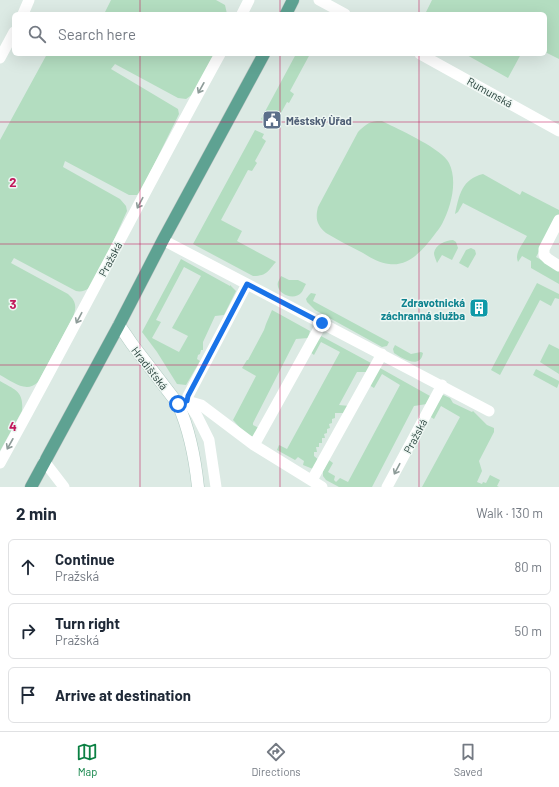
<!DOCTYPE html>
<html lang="en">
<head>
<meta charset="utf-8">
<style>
  :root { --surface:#fff; --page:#f2f2f3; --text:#1f2937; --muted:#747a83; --line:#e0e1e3; --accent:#0b8043 }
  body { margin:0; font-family:Barlow,sans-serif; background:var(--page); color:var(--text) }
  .stop { position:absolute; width:12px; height:12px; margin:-9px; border:3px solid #1a73e8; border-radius:50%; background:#fff }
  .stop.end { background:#1a73e8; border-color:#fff; box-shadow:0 1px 4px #0008 }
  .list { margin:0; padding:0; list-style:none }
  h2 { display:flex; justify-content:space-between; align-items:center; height:52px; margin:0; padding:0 16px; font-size:17px }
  h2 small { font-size:13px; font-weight:400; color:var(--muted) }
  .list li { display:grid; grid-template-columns:26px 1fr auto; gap:12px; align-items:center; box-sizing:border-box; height:56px; margin:0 8px 8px; padding:0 8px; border:1px solid var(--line); border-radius:6px }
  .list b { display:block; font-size:15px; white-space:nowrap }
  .list p { margin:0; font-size:13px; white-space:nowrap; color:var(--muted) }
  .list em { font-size:13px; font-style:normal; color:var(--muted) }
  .icon { flex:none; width:22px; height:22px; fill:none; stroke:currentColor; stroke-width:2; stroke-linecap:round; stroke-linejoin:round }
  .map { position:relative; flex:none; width:559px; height:487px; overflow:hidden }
  .search { position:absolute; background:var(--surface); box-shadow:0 4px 16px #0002; left:12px; right:12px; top:12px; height:44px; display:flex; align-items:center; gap:10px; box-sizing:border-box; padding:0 14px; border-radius:6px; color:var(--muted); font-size:15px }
  .sheet { height:244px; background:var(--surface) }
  nav { display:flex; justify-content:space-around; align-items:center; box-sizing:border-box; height:56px; border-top:1px solid var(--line); background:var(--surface); font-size:11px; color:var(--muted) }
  nav a { display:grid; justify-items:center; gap:2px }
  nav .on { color:var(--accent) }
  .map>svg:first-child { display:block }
  .green { fill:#b3ddc0; fill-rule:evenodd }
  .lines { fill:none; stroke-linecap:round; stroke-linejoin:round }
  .secondary-casing { stroke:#afcac1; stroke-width:13 }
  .primary-casing { stroke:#bcc4c2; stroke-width:13 }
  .street { stroke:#fff; stroke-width:11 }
  .secondary { stroke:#fff; stroke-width:12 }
  .primary { stroke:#5ea292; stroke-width:12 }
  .oneway { stroke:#8e9c99 }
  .route { stroke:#1a73e8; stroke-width:5 }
  .grid { fill:none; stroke:#c2185b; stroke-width:1; stroke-opacity:0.55 }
  .labels { text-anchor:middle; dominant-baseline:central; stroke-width:3; stroke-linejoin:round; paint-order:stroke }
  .street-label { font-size:11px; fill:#1e3933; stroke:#edf6f2 }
  .service-label { font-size:11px; font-weight:bold; fill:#4e5e75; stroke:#edf6f2; text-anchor:start }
  .culture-label { font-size:11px; font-weight:bold; fill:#0d838f; stroke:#edf6f2; text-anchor:end }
  .grid-label { font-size:13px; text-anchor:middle; font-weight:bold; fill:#c2185b; stroke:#edf6f2; stroke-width:3; stroke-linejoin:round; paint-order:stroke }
</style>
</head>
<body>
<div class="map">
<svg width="559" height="487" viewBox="0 0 559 487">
  <rect width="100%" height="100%" fill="#dceae4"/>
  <path class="green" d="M111 0H216L225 5 227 14H104Z
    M432 0H559V59L545 52V14H425Z
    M47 54H215L193 94 186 99 178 98 115 64 111 69 178 109 179 114 141 191 137 195H129L65 161 63 167 120 199 126 206 127 211 107 255 89 288C85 291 81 292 76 291L14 258 11 263 68 294C76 301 77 307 73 317L38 382C26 394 12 381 0 375V140Z
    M296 54H310L290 91 294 94 289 103 287 102 276 122 271 121 269 126 261 119Z
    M465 54H521L508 78Z
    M377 121H382L388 124C402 131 442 149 449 163 458 181 451 207 442 224 440 228 437 231 435 234 424 249 409 267 389 264 380 263 371 258 363 253 351 247 338 240 326 233 317 225 315 219 318 207L358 132C364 126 368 122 377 121Z
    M255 130 264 134 262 138 266 141 255 161 257 163 252 171 248 170 221 220 242 231 237 241 276 262C268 271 267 276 253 276L193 244Z
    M483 174 520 195 522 191 559 210V215L536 257 559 270V284L531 268V261L522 256 518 262C514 253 523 244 527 236L463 203 458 212 455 214C459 195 462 179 483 174Z
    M453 240 456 242 458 248 452 260 442 255 437 263C436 260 434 256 434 253 435 245 446 240 453 240Z
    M471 248 475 250 476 254 468 268 459 263 466 250Z
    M181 259 230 286V285L236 291 224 315 215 316 203 342V350H201L200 354 198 355 197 359 200 361 186 385 177 384 157 352 142 332ZM184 267 201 276 172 328 188 336 179 352 152 338 161 322 156 320Z
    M281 276 289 280H298L306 284C304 287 303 291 301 293 294 301 275 294 278 282 279 280 280 278 281 276Z
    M537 283 559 294V299L555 298 551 306 540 300 500 375 491 370Z
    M311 293 316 294 313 301 389 342 387 346 382 347 315 310 307 302 306 299 309 295Z
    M272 310 310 331 308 338 296 339 253 423V425L259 428 255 436C246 438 239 426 233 420L256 376 242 368 247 360H248L264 330 266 324Z
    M321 336 371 363 368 372H357L339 405 349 406 345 413H335V418L332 419V423L329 424 330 428 327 429V433L324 434 325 438H322V443H319V447H316L317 452H314V456L320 461 313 469 303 465 304 461 298 457 295 460 277 450 279 445 287 449 340 352 321 342 314 355 310 352Z
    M549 344 559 349V374L540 362Z
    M395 345 411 354 421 352 423 353C420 370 402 358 394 353L393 349Z
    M380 368 430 396 427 404 414 406 372 487H339L326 480 323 476V471L329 460 333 463 328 472 335 476 334 480 336 482 340 478 348 482 400 385 382 374 374 388 369 385 376 372Z
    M536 369 559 381V383L557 388 533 375Z
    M0 381C15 390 24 391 22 411L0 451Z
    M441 394 450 398 453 403 472 412 473 411 487 425 494 428V432L479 461 482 471 477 482 482 484 483 482 486 483 490 475 500 480 497 486 499 487H422L460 417 441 406 434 419 429 416Z"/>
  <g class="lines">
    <g class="secondary-casing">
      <path id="secondary" d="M119 325 132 344 178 404C190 431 195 458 198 487"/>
    </g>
    <g class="primary-casing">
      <path id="primary" d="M286 14 293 0
        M31 487 119 325 163 240 264 54"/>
    </g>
    <path class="street" d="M319 0 345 14
      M23 14 29 0
      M242 14 249 0
      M420 54 559 131
      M0 58 14 32
      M559 220 544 249V255L548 259 559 266
      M163 240 489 411
      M187 401 201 405 254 445 322 487
      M187 401 197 416 209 440 216 487
      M181 403 187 401 188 396 247 284
      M254 445 322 323
      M44 461 64 487
      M0 463C75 328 145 190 220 54
      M312 480 382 354
      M387 487 442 385"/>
    <use href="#secondary" class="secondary"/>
    <use href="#primary" class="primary"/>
  </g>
  <defs><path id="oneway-shaft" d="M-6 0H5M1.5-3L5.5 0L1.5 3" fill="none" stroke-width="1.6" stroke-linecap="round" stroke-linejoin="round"/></defs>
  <g class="oneway">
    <use href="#oneway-shaft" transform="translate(201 88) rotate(119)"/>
    <use href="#oneway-shaft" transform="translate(140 203) rotate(118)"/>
    <use href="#oneway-shaft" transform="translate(79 318) rotate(118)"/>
    <use href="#oneway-shaft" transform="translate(10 444) rotate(119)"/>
    <use href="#oneway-shaft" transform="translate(397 469) rotate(118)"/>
  </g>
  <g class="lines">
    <path class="route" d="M178 404 187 401 188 396 247 284 322 323"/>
  </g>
  <path class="grid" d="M140 0V14M280 0V14M419 0V14M140 54V487M280 54V487M419 54V487M0 122H559M0 244H559M0 365H559"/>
  <defs>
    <g id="civic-square" transform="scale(1)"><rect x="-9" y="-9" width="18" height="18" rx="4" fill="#5c6f8a" stroke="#edf6f2"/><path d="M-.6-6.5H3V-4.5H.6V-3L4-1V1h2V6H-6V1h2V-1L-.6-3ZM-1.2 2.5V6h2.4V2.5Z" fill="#fff"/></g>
    <g id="building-square" transform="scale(1)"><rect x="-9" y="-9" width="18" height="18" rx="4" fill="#0f9aa8" stroke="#edf6f2"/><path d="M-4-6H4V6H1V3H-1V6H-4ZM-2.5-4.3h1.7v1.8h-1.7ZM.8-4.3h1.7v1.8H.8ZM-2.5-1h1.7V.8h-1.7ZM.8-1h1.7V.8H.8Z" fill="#fff"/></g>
  </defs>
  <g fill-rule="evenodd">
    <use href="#civic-square" x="272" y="120"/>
    <use href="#building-square" x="479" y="308"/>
  </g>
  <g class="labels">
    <g class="street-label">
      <text transform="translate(490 92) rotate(29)">Rumunská</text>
      <text transform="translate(110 259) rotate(-62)">Pražská</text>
      <text transform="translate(150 368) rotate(52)">Hradišťská</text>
      <text transform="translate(415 436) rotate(-62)">Pražská</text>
    </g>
    <g class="service-label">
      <text x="286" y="120">Městský Ùřad</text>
    </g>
    <g class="culture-label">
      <text x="465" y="302">Zdravotnická<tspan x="465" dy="13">záchranná služba</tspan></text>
    </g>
  </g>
  <g class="grid-label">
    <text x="13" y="187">2</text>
    <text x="13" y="309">3</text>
    <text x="13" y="431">4</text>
  </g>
</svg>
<div class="stop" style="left:178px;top:404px"></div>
<div class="stop end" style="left:322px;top:323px"></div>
<div class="search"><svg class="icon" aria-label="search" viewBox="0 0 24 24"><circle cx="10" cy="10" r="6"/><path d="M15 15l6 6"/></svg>Search here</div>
</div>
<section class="sheet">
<h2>2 min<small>Walk · 130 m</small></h2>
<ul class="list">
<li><svg class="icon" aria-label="ahead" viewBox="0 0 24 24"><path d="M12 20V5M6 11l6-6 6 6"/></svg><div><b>Continue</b><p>Pražská</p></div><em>80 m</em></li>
<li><svg class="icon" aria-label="right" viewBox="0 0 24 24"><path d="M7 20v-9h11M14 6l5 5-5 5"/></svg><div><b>Turn right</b><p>Pražská</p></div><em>50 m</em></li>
<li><svg class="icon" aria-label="arrive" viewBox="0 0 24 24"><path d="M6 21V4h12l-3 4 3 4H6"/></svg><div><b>Arrive at destination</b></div></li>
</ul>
</section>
<nav>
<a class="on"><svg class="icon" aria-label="map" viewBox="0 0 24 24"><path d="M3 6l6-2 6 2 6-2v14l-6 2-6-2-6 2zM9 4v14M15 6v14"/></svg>Map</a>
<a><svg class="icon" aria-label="directions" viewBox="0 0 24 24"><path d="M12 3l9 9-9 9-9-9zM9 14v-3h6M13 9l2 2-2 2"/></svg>Directions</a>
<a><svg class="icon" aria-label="saved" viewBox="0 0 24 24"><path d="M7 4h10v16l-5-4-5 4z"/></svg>Saved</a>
</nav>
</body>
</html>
